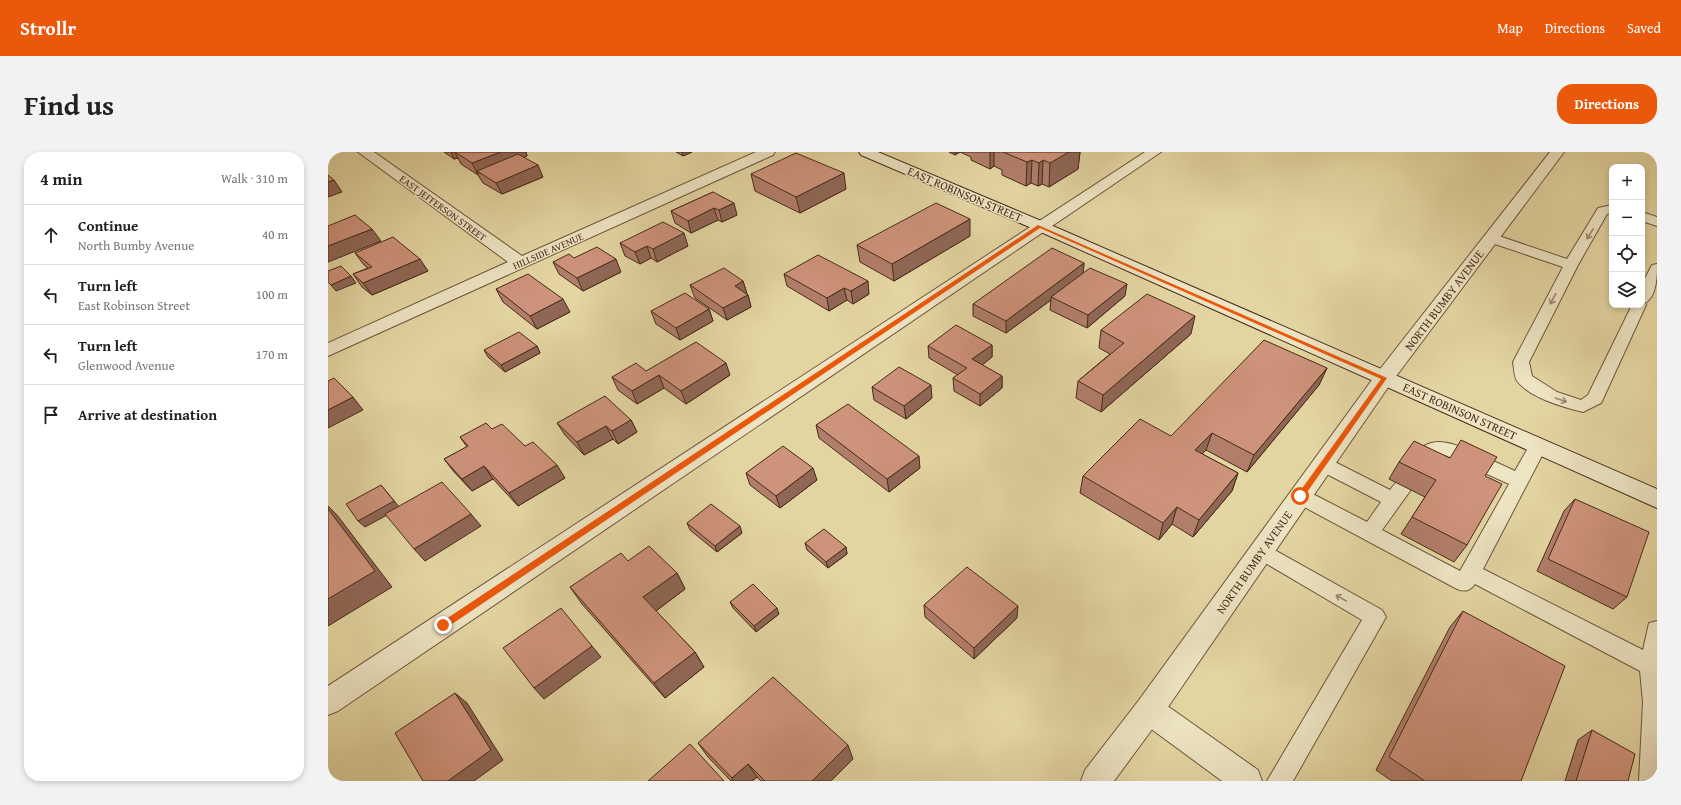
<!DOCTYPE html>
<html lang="en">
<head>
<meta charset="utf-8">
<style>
  :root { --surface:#fff; --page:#f2f2f2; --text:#222; --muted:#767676; --line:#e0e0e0; --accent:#ea580c }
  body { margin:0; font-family:"Gentium Book Plus",serif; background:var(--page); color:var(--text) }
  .controls { position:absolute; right:12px; top:12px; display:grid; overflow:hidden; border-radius:8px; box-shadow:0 2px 6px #0003 }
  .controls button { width:36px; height:36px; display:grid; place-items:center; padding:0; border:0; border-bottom:1px solid var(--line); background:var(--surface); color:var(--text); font:20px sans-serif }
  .stop { position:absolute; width:12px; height:12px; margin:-9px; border:3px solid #ea580c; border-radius:50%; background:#fff }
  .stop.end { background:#ea580c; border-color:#fff; box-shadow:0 1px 4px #0008 }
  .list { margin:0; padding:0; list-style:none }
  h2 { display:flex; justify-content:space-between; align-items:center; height:52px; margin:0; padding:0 16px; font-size:17px }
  h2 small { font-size:13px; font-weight:400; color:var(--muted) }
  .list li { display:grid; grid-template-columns:26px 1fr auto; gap:12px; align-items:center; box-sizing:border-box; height:60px; padding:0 16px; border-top:1px solid var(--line) }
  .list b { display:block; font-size:15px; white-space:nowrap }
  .list p { margin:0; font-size:13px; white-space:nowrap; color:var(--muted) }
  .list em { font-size:13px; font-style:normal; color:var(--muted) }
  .icon { flex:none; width:22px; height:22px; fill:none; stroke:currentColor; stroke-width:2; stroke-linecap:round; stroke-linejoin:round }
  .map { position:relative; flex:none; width:1329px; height:629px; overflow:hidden; border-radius:16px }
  header { display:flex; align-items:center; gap:24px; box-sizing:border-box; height:56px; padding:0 20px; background:var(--accent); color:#fff }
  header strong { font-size:19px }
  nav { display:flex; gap:22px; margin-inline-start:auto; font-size:14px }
  .intro { display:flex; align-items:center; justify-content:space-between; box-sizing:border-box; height:96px; padding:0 24px }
  h1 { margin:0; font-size:28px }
  .button { padding:10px 18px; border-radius:16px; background:var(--accent); color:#fff; font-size:14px; font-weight:700 }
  main { display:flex; gap:24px; padding:0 24px }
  aside { flex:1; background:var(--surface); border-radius:16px; box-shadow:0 2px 6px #0003 }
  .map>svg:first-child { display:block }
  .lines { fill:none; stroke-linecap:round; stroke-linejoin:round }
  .service-casing { stroke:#6e563a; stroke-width:2 }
  .minor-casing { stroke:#6e563a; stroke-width:2 }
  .tertiary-casing { stroke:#6e563a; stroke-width:2 }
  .secondary-casing { stroke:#472b18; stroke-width:2 }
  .service { fill:#ede4c3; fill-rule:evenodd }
  .minor { fill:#ede4c3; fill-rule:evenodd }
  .tertiary { fill:#ede4c3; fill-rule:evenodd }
  .secondary { fill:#ede4c3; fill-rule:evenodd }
  .wall { fill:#b17e6a; stroke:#472b18 }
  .shaded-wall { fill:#906756; stroke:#472b18 }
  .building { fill:#ce937b; stroke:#472b18 }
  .oneway { stroke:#9a886e }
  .route { fill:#ea580c }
  .labels { text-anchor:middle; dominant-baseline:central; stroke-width:3; stroke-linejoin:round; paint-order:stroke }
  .far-street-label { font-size:10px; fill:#472b18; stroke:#ede4c3 }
  .street-label { font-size:12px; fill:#472b18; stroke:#ede4c3 }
</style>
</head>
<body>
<header>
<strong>Strollr</strong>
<nav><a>Map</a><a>Directions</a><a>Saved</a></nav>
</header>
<div class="intro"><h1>Find us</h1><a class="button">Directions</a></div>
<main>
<aside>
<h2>4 min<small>Walk · 310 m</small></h2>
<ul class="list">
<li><svg class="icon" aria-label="ahead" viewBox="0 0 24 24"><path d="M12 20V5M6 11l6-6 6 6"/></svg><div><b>Continue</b><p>North Bumby Avenue</p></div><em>40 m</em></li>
<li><svg class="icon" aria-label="left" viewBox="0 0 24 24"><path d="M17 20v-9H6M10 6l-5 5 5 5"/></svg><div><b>Turn left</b><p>East Robinson Street</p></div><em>100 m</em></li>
<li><svg class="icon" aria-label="left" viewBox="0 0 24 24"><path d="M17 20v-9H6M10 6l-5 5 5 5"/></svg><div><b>Turn left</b><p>Glenwood Avenue</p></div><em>170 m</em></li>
<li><svg class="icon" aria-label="arrive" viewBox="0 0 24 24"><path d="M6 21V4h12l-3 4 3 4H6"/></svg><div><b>Arrive at destination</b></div></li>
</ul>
</aside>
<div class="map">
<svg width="1329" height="629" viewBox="0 0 1329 629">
  <rect width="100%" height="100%" fill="#e3d5a2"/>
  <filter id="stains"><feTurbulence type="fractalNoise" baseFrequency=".005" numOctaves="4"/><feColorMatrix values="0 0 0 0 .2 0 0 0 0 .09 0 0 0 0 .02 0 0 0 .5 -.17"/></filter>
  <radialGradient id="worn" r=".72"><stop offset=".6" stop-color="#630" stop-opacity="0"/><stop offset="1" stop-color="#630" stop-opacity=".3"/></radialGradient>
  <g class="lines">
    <g class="service-casing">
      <path id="service" d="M1284 53V61L1279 62 1250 113 1201 210 1204 224 1229 240 1253 248 1260 243 1304 153H1314V132L1324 113 1329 112C1329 123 1329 145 1317 151L1318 153 1275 247 1273 251 1255 260C1235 255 1202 246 1189 229 1186 224 1186 216 1185 210L1235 115 1158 89 1156 86 1158 83H1168L1239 107 1270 56Z
        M1314 60 1329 65V74L1314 69Z
        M1210 288 1216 289 1219 294 1155 417 1315 498 1321 471 1329 469V629H1311L1315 550 1312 519 1147 432C1142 439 1137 440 1129 437L965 349 963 344 965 339 972 337 979 339 1039 370 1053 350 989 317 986 312 989 307 995 305 1001 307 1062 338C1068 330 1071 326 1082 329L1084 334 1082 339 1054 378 1132 419 1181 332 1117 303 1109 302C1099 309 1097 321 1083 317L1080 312C1098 280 1120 289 1147 301 1161 307 1174 313 1187 319L1204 289Z
        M934 391 1054 458 1058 465 965 629H939L1034 468 927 405 924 399 927 393Z"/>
    </g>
    <g class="minor-casing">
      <path id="minor" d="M30 0H46L194 104 428 0H447L445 3 0 204V191L180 110Z
        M817 0H833L10 559 0 563V534Z
        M821 545 831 548 930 618 934 629H894L811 568 807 558 811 548Z"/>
    </g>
    <g class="tertiary-casing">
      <path id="tertiary" d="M1222 0H1236L1063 231 831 568 786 629H753L757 618 811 548 1049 221Z"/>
    </g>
    <g class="secondary-casing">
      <path id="secondary" d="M531 0H550L718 71 1329 337V356L706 77 533 3Z"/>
    </g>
    <use href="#service" class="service"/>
    <use href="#minor" class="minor"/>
    <use href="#tertiary" class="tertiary"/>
    <use href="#secondary" class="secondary"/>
  </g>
  <path class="wall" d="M116 0H198L199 4 195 5 215 25 174 42 155 31 150 23 133 12 130 6 126 7Z
    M348 0H364L355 4Z
    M621 0H752L750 17 721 35 714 32 710 34 703 31 698 34 674 23V18L666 14 662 17 643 8V5L632 0 627 3Z
    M423 22 518 37 472 61 427 39Z
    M385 40 409 63 394 70 390 68 363 81 347 71 343 59Z
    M642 84 566 129 532 110 529 93Z
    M292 91 360 94 329 110 323 106 312 112 297 104Z
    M27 101 100 119 44 143 34 135 25 122 40 116 36 113Z
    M246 106 293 120 255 139 231 122 225 110Z
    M756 111 755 121 797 144 759 176 722 158 723 148 678 181 645 164V152Z
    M456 122 541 142 525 152 519 148 501 159 459 134Z
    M415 129 419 142 420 143 423 155 399 168 367 146 362 133Z
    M168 137 242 160 209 177 175 150Z
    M381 157 385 169 352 188 328 172 323 159Z
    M773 178 863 182 773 260 748 246 750 229 782 202 771 196Z
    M664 193V205L654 213 674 224V236L652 254 626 239 625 226 630 223 601 206 600 194Z
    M209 194 212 201 177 220 160 205 156 198Z
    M999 216 991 233 919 320 878 298 874 302 910 321 904 339 865 385 844 372 831 388 752 341 755 324 843 284Z
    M318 219 402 223 358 252 336 236 309 252 290 238 284 225Z
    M544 235 604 246 578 267 546 248Z
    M303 268 309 280 290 292 285 287 256 303 237 283 229 271Z
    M488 273 592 316 561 340 491 286Z
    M164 277 197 294 237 326 190 354 165 327 144 339 126 320 116 307 139 295 132 285Z
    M1071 310 1157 324 1139 393 1126 410 1073 382 1097 345 1061 327Z
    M418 321 489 328 452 356 422 333Z
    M1247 347 1299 445 1285 457 1209 419 1236 359Z
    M359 371 414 381 389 400 362 378Z
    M477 391 518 395 519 402 500 416 479 398Z
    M300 409 349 421 357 437 328 459 367 500 376 515 337 546 254 452 242 435Z
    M402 450 451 462 428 480 405 456Z
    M596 453 689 466 646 507 597 465Z
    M1135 459 1193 629H1064L1048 618 1122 475Z
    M1264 578 1300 629H1237L1250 588Z
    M370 591 525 607 503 629H433L429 625 424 629H403L380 605Z"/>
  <path class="shaded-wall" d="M123 0H146H127L130 6 126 7Z
    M173 0H198L199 4 153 22 149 19 150 23 144 11Z
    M354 0H364L355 4Z
    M627 0H632L627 3Z
    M662 0H666V14L662 17Z
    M738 0H752L750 17 721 35 722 11Z
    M704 8 703 31 698 34 699 10Z
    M715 8 714 32 710 34 711 11Z
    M210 13 215 25 174 42 168 31Z
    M516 21 518 37 472 61 468 45Z
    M6 28 14 40 0 45V30Z
    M406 51 409 63 394 70 391 58Z
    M386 56 390 68 363 81 360 69Z
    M642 67V84L566 129 564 112Z
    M44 77 53 89 0 110V94Z
    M356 81 360 94 329 110 325 97Z
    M319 94 323 106 312 112 307 100Z
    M92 107 100 119 44 143 35 131Z
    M288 107 293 120 255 139 249 126Z
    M756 111 755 123 723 145V148L678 181V169Z
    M23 124 28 131 8 139 3 133Z
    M415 129 419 142 410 146 407 134Z
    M540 129 541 142 525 152 523 139Z
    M799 132 797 144 759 176 760 163Z
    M516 136 519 148 501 159 499 146Z
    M420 143 423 155 399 168 395 156Z
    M235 147 242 160 209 177 202 164Z
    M381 157 385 169 352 188 348 176Z
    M867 164 863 182 773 260 775 243Z
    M664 193V205L645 220 644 207Z
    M209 194 212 201 177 220 173 213Z
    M398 211 402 223 358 252 353 239Z
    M999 216 991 233 919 320 926 303Z
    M331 223 336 236 309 252 304 239Z
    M674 224V236L652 254V242Z
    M603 233 604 246 578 267 576 254Z
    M25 245 35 258 0 276V258Z
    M303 268 309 280 290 292 284 279Z
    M278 274 285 287 256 303 249 290Z
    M884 281 878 298 862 315 867 298Z
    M591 304 592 316 561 340 559 327Z
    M229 313 237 326 190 354 181 341Z
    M156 314 165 327 144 339 134 327Z
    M485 316 489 328 452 356 448 344Z
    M910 321 904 339 865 385 871 368Z
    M53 333 72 356 37 375 30 369Z
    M0 354 9 363 64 435 0 474Z
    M849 355 844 372 831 388 835 371Z
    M143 362 153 374 97 409 86 397Z
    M412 374 414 381 389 400 387 394Z
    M518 395 519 402 500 416 498 410Z
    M349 421 357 437 325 461 315 445Z
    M690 454 689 466 646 507V496Z
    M449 456 451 462 428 480 426 474Z
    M264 494 273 505 216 547 206 536Z
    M367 500 376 515 337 546 326 531Z
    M127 541 139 551 175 608 146 629H120Z
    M520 593 525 607 503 629H484Z
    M420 612 429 625 424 629H405L404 626Z"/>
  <path class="building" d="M127 0H173L144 11Z
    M675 0H741L722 11 715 8 711 11 704 8 699 10Z
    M468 1 516 21 468 45 423 22Z
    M190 2 210 13 168 31 149 19Z
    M0 23 6 28 0 30Z
    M385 40 406 51 391 58 386 56 360 69 343 59Z
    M608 51 642 67 564 112 529 93Z
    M27 63 44 77 0 94V74Z
    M335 70 356 81 325 97 319 94 307 100 292 91Z
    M65 85 92 107 35 131 25 122 44 115 27 101Z
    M269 95 288 107 249 126 225 110 241 102 246 106Z
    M724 96 756 111 678 169 645 152Z
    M490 103 540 129 523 139 516 136 499 146 456 122Z
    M13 114 23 124 3 133 0 130V119Z
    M396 116 415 129 407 134 420 143 395 156 362 133Z
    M762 116 799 132 760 163 723 145Z
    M200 122 235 147 202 164 168 137Z
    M357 141 381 157 348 176 323 159Z
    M819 142 867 164 775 243 750 229 796 191 773 178Z
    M628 173 664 193 644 207 674 224 652 242 625 226 639 216 600 194Z
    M191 180 209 194 173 213 156 198Z
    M936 188 999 216 926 303 884 281 867 298 910 321 871 368 849 355 835 371 755 324 812 267 843 284Z
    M368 190 398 211 353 239 331 223 304 239 284 225 308 211 318 219Z
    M571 215 603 233 576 254 544 235Z
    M6 226 25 245 0 258V229Z
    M277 244 303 268 284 279 278 274 249 290 229 271Z
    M520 252 591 304 559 327 488 273Z
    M158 271 164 277 174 272 197 294 205 290 229 313 181 341 156 314 134 327 116 307 140 294 132 285Z
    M1133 288 1169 305 1157 324 1174 332 1139 393 1084 365 1108 328 1071 310 1086 289 1122 306Z
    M455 294 485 316 448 344 418 321Z
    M114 330 143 362 86 397 57 362Z
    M53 333 66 349 30 369 18 352Z
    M1247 347 1321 380 1299 445 1220 407Z
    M383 352 412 374 387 394 359 371Z
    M0 357 47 419 0 447Z
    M496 377 518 395 498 410 477 391Z
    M321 394 349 421 315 445 367 500 326 531 242 435 293 401 300 409Z
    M639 415 690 454 646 496 596 453Z
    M425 432 449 456 426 474 402 450Z
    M233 456 264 494 206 536 175 496Z
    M1135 459 1237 514 1193 629H1097L1061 605Z
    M445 525 520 593 484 629H437L420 612 404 626 370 591Z
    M127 541 163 598 120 629H95L67 581Z
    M1264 578 1307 602 1300 629H1248Z
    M362 592 396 629H320Z"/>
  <defs><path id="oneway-shaft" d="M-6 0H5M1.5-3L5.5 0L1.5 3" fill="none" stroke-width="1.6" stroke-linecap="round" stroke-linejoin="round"/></defs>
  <g class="oneway">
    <use href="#oneway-shaft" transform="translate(1262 82) rotate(122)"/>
    <use href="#oneway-shaft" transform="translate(1225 147) rotate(117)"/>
    <use href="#oneway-shaft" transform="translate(1233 248) rotate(19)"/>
    <use href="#oneway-shaft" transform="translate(1013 446) rotate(-150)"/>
  </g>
  <path class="route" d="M710 73 1059 226 975 346H970V342L1053 227 712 76 118 476H112V471Z"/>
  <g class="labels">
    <g class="far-street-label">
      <text transform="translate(115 56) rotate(36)">EAST JEFFERSON STREET</text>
      <text transform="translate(220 99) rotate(-24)">HILLSIDE AVENUE</text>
    </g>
    <g class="street-label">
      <text transform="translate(637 42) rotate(23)">EAST ROBINSON STREET</text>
      <text transform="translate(1116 148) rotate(-53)">NORTH BUMBY AVENUE</text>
      <text transform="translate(1132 259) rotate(24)">EAST ROBINSON STREET</text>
      <text transform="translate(926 410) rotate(-55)">NORTH BUMBY AVENUE</text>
    </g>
  </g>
  <rect width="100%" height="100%" filter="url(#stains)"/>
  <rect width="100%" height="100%" fill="url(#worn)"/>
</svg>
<div class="controls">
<button>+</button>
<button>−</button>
<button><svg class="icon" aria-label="locate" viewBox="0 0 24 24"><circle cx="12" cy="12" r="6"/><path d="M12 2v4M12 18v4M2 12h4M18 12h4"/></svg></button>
<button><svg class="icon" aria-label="layers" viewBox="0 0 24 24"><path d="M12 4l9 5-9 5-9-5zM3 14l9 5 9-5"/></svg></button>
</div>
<div class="stop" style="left:972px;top:344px"></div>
<div class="stop end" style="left:115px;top:473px"></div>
</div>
</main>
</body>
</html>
